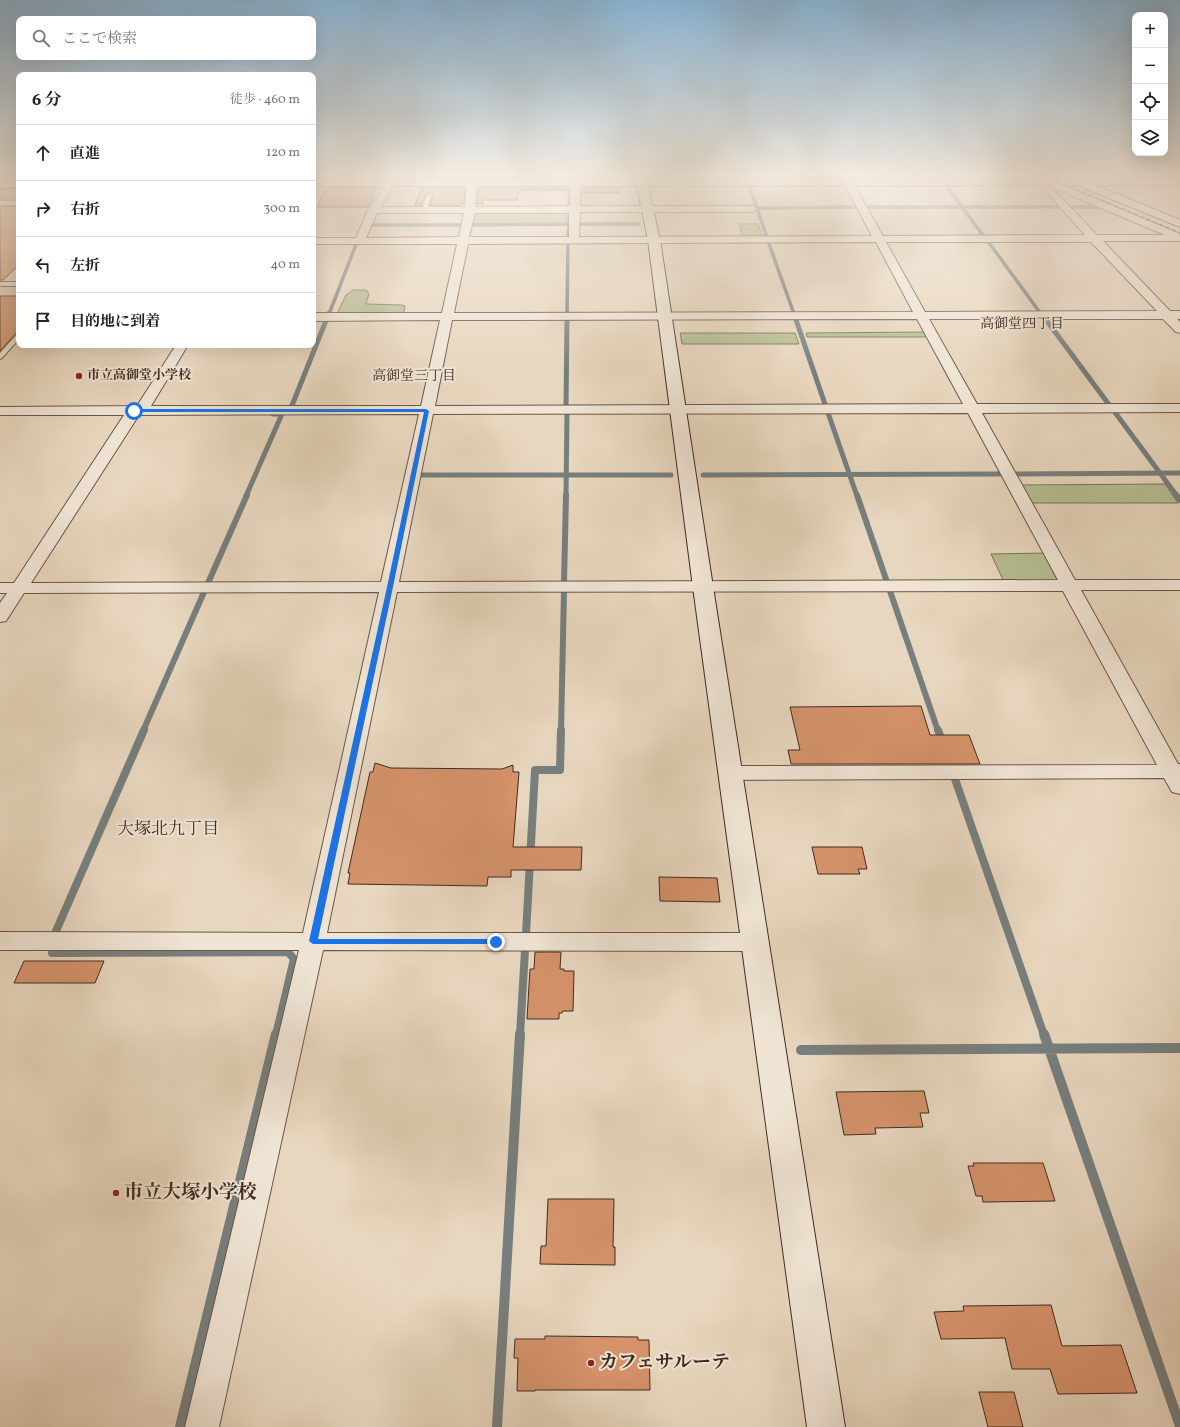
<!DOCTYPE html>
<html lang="ja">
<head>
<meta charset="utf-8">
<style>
  :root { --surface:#fff; --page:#f6f6f6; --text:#222; --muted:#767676; --line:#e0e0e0 }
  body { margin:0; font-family:Vollkorn,"Noto Serif JP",serif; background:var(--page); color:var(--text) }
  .controls { position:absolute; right:12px; top:12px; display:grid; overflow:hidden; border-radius:8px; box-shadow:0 4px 16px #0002 }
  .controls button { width:36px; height:36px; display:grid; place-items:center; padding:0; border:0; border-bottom:1px solid var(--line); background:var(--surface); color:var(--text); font:20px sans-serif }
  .stop { position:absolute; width:12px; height:12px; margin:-9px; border:3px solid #1a73e8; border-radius:50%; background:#fff }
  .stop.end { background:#1a73e8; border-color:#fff; box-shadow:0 1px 4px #0008 }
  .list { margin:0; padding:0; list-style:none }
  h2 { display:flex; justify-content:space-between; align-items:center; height:52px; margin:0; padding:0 16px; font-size:17px }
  h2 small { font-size:13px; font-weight:400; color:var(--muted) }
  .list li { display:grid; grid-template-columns:26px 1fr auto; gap:12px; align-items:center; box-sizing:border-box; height:56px; padding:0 16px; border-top:1px solid var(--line) }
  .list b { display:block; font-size:15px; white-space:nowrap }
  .list em { font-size:13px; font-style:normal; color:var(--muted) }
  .icon { flex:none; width:22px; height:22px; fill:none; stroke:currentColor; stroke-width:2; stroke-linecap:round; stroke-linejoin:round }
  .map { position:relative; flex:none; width:1180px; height:1427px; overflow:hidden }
  .search { position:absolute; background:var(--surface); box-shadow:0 4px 16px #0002; left:16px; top:16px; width:300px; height:44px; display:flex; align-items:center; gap:10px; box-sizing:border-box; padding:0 14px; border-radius:8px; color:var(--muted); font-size:15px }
  .panel { position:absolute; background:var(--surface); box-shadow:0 4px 16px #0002; left:16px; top:72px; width:300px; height:276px; border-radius:8px }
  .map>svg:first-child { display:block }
  .green { fill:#b5be92; stroke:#7a7559 }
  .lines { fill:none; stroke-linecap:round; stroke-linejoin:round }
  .stream-far4 { stroke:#777f7e; stroke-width:3.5 }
  .stream-far3 { stroke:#777f7e; stroke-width:5 }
  .stream-far2 { stroke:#777f7e; stroke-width:6 }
  .stream-far1 { stroke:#777f7e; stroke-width:8 }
  .stream { stroke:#777f7e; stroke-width:10 }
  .building { fill:#d6936c; stroke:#402c20 }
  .lane-casing { stroke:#6a5748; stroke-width:2 }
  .street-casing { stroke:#6a5748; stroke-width:2 }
  .secondary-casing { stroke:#402c20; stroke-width:2 }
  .lane { fill:#f0e5d5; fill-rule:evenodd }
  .street { fill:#f0e5d5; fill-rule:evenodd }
  .secondary { fill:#f0e5d5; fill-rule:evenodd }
  .rail { stroke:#402c20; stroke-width:1.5; stroke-dasharray:3.5 3.5; stroke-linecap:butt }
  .route { fill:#1a73e8 }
  .poi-dot { fill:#8f2418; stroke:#f0e5d5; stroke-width:1.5 }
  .labels { text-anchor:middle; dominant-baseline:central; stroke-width:4; stroke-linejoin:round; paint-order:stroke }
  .far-poi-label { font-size:13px; font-weight:bold; fill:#402c20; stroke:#f0e5d5; text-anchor:start }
  .far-neighbourhood-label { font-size:14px; fill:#402c20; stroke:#f0e5d5 }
  .neighbourhood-label { font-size:17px; fill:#402c20; stroke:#f0e5d5 }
  .near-poi-label { font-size:19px; font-weight:bold; fill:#402c20; stroke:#f0e5d5; text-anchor:start }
</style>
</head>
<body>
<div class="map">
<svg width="1180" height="1427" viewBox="0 0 1180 1427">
  <rect width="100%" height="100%" fill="#e8d7bf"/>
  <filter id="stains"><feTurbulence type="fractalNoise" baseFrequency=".005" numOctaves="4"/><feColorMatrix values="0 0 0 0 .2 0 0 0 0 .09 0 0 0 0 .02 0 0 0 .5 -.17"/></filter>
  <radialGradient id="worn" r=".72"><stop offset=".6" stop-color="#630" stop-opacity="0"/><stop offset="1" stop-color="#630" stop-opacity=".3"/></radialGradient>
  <path class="green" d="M567 210V224H469L472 211Z
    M739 224H758L763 238H743Z
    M353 290H366L369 294 366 304 402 305 405 306 403 316H336L346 295Z
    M926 332 928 337H807L806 333Z
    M680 333H795L799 344H682Z
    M1165 484 1178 503H1029L1019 485Z
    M1046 553 1060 578 1054 582H1004L991 554Z"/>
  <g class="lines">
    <path class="stream-far4" d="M771 173 773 179
      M937 173 940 178
      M945 184 985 238
      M749 185 767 238
      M864 207H1060
      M1067 207H1102
      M563 208H569L570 183
      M756 208 857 207
      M577 224H639
      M372 225H462
      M470 225 569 224
      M568 239 569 221
      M987 240 1041 314
      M768 241 794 314
      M329 314 357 242
      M567 314 568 241"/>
    <path class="stream-far3" d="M567 315V313
      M328 316 329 313
      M795 317 826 407
      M1044 317 1110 406
      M291 408 327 318
      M566 408 567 318
      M827 410 857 496
      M1114 411 1177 496
      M1012 474 1180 473
      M419 475H671
      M703 475 1002 474
      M246 496 282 414H273
      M566 496 567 412"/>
    <path class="stream-far2" d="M857 495 887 582
      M1176 495 1180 500
      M208 583 247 495
      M564 583 566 495
      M890 591 938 731
      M143 731 204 592
      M561 731 564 592"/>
    <path class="stream-far1" d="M938 730 943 744
      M955 779 1044 1035
      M56 931 144 730
      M526 934 535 770H560L561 730
      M52 953 288 952 294 959 276 1035
      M520 1035 525 950"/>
    <path class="stream" d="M1044 1034 1180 1426
      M801 1050 1180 1048
      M180 1427 276 1034
      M497 1427 520 1034"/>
  </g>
  <path class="building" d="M426 173H566L567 178H424Z
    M586 175H613L620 178H585Z
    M19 188V200H0V189Z
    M325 188H377L368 207H317Z
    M421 188H465L464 204H460V206H430L433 194 428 193 421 206H415Z
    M478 188H568V190H521V193H518L517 200H483V204H477Z
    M582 188H619V193H582Z
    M0 206H19V265L3 280H0Z
    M0 296H19V330L0 351Z
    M921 706 930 735H969L980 764H791L788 750H800L790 707Z
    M375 763 391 768 502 769 513 765V772H519L513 847H582L581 870H511V877H488L487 886 348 884 350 873H348L370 772H373Z
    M812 847H862L867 869H858L860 874H818Z
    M659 877 717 878 720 902 660 901Z
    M535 952H561L560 969H564V971H574L573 1011H563L562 1013H559V1019H527L530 969H534Z
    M24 961H104L95 983H14Z
    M924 1091 929 1113H920L923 1127 875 1128 876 1134 844 1135 836 1092Z
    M973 1163H1043L1055 1201 983 1202 982 1196H976L968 1166H974Z
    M548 1199H614L613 1247H615V1265L540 1264 541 1246H546Z
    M1051 1305 1062 1346 1121 1345 1137 1393 1058 1394 1050 1369H1012L1005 1338 941 1339 934 1312 964 1311 963 1306Z
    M545 1336 638 1337V1340H649L650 1390H535V1391H517L518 1358H514L515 1339H545Z
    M979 1392H1014L1023 1427H988Z"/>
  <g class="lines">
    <g class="lane-casing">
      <path id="lane" d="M613 173 642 175 644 176 642 177 622 176Z
        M428 194 432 195 428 205 432 210 429 212 422 205Z
        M0 201H19V205H0Z
        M0 282H19V286H0Z
        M19 333V339L2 358 0 359V353L17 334Z"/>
    </g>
    <g class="street-casing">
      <path id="street" d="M321 173H330L323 185 320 186 315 183Z
        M386 173H395L389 195 380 207H465L467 182 472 179 477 182 475 207 570 206V182L575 179 580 182V206H753L758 209 753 212H580L579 237 872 236 839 173H847L883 236 1085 235 1036 180 1023 175 1022 173H1033L1178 233 1180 235V241H1103L1170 311H1180V319H1177L1180 322V333L1176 332 1163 319H929L977 404H1180V412L982 413 1075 580H1180V590H1081L1178 764H1180V794L1172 792 1164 778 730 780 723 778 719 773 723 768 730 766 1157 765 1063 591 397 592 327 933H756L765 936 768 942 765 948 756 951 323 950 219 1427H185L299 950H0V932L303 933 379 592 24 593 6 621 0 622V603L7 593H0V583H14L124 415H0V407L137 406 176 345H188L151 406H421L440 320 313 321V313H442L457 244H313V238H356L368 210 379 195ZM1051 187 1165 235H1097ZM377 213H464L459 237 366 238ZM475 213H569V237H469ZM876 242 913 312 454 313 468 244ZM886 242H1091L1157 311 925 312ZM917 319 963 404 435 406 452 320ZM968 413 1058 580 399 582 433 414ZM419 414 381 582 31 583 139 415Z
        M1050 173H1062L1074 178 1081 173H1091L1078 184 1075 185 1052 175Z
        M1095 173H1109L1131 180 1133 182 1128 185 1097 175Z"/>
    </g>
    <g class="secondary-casing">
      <path id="secondary" d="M637 173H647V179H1180V185H1095L1180 220V227L1084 188 1083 185 648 186 660 240 713 587 845 1427H807L693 587 648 240 637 186H313V180L637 179Z
        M19 181V187L0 188V182Z"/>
    </g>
    <use href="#lane" class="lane"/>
    <use href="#street" class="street"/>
    <use href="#secondary" class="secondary"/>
    <path class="rail" d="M1037 173 1180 233"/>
  </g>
  <linearGradient id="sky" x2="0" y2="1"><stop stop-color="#89b5d7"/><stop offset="0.47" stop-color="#f5ede2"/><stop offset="1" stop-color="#f5ede2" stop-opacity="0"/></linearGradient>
  <rect width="1180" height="372" fill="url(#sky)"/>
  <path class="route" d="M134 409H426L429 411 393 587 318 939H496L499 940V944H313L309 941 387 587 424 412H133Z"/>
  <g class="poi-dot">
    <circle cx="79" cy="376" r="4"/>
    <circle cx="116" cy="1193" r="4"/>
    <circle cx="591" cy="1363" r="4"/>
  </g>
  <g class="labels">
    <g class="far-poi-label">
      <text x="87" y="376">市立高御堂小学校</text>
    </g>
    <g class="far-neighbourhood-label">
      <text x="1022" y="324">高御堂四丁目</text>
      <text x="414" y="376">高御堂三丁目</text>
    </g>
    <g class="neighbourhood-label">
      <text x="168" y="829">大塚北九丁目</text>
    </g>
    <g class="near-poi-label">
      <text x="124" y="1193">市立大塚小学校</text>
      <text x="599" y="1363">カフェサルーテ</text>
    </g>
  </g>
  <rect width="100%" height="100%" filter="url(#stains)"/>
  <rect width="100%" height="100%" fill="url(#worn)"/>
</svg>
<div class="controls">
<button>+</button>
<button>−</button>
<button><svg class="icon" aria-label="locate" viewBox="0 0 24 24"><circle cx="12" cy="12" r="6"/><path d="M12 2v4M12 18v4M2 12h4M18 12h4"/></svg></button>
<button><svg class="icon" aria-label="layers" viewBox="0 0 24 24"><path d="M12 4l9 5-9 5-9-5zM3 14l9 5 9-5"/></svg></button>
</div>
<div class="stop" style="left:134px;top:411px"></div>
<div class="stop end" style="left:496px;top:942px"></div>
<div class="search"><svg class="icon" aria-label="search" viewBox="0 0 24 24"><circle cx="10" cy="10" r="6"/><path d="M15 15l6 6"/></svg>ここで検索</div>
<section class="panel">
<h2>6 分<small>徒歩 · 460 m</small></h2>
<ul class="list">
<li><svg class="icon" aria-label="ahead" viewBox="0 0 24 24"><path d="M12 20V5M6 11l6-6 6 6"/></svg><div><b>直進</b></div><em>120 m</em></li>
<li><svg class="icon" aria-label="right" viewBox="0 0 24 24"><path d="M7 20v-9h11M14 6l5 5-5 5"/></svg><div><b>右折</b></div><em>300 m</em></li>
<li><svg class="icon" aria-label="left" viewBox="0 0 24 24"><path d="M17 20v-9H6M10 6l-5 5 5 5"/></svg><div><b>左折</b></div><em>40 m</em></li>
<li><svg class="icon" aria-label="arrive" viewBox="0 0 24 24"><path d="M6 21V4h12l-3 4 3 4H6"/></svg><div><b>目的地に到着</b></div></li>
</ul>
</section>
</div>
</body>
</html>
